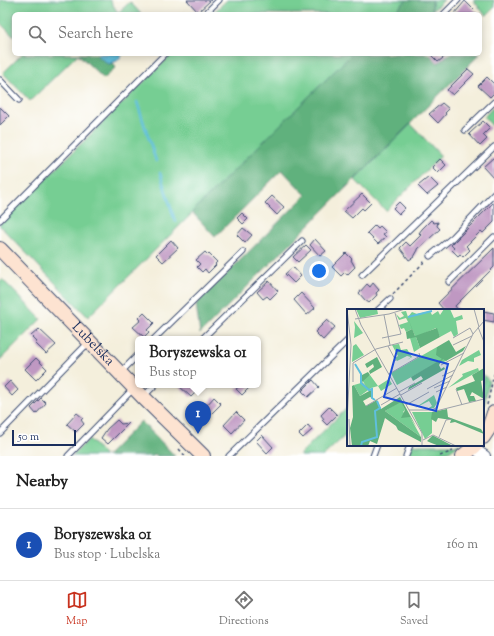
<!DOCTYPE html>
<html lang="en">
<head>
<meta charset="utf-8">
<style>
  :root { --surface:#fff; --page:#f2f2f2; --text:#222; --muted:#767676; --line:#e0e0e0; --accent:#c8321e }
  body { margin:0; font-family:"Sorts Mill Goudy",serif; background:var(--page); color:var(--text) }
  .scale { position:absolute; left:12px; bottom:10px; width:64px; box-sizing:border-box; padding-left:4px; border:2px solid #1b2f5e; border-top:0; font-size:11px; line-height:14px; white-space:nowrap; color:#1b2f5e; -webkit-text-stroke:3px #fff; paint-order:stroke }
  .you { position:absolute; left:319px; top:271px; width:14px; height:14px; margin:-10px; border:3px solid #fff; border-radius:50%; background:#1a73e8; box-shadow:0 0 0 6px #1a73e833 }
  .badge { display:grid; place-items:center; width:26px; height:26px; border-radius:50%; background:var(--accent); color:#fff; font-size:13px; font-weight:700 }
  .pin { position:absolute; translate:-50% -33px; filter:drop-shadow(0 1px 2px #0008) }
  .pin::after { content:''; position:absolute; top:21px; width:14px; height:12px; background:inherit; clip-path:polygon(0 0,100% 0,50% 100%) }
  .popup { position:absolute; left:135px; top:336px; width:126px; height:52px; box-sizing:border-box; display:grid; place-content:center; border-radius:6px; background:var(--surface); filter:drop-shadow(0 1px 3px #0005); font-size:13px; white-space:nowrap; color:var(--muted) }
  .popup b { font-size:15px; color:var(--text) }
  .popup::after { content:''; position:absolute; left:50%; top:100%; margin-left:-8px; border:8px solid transparent; border-top-color:var(--surface) }
  .list { margin:0; padding:0; list-style:none }
  h2 { display:flex; justify-content:space-between; align-items:center; height:52px; margin:0; padding:0 16px; font-size:17px }
  h2 small { font-size:13px; font-weight:400; color:var(--muted) }
  .list li { display:grid; grid-template-columns:26px 1fr auto; gap:12px; align-items:center; box-sizing:border-box; height:72px; padding:0 16px; border-top:1px solid var(--line) }
  .list b { display:block; font-size:15px; white-space:nowrap }
  .list p { margin:0; font-size:13px; white-space:nowrap; color:var(--muted) }
  .list em { font-size:13px; font-style:normal; color:var(--muted) }
  .icon { flex:none; width:22px; height:22px; fill:none; stroke:currentColor; stroke-width:2; stroke-linecap:round; stroke-linejoin:round }
  .map { position:relative; flex:none; width:494px; height:456px; overflow:hidden }
  .search { position:absolute; background:var(--surface); box-shadow:0 2px 10px #0003; left:12px; right:12px; top:12px; height:44px; display:flex; align-items:center; gap:10px; box-sizing:border-box; padding:0 14px; border-radius:6px; color:var(--muted); font-size:15px }
  .sheet { height:124px; background:var(--surface) }
  nav { display:flex; justify-content:space-around; align-items:center; box-sizing:border-box; height:56px; border-top:1px solid var(--line); background:var(--surface); font-size:11px; color:var(--muted) }
  nav a { display:grid; justify-items:center; gap:2px }
  nav .on { color:var(--accent) }
  .map>svg:first-child { display:block }
  .green { fill:#76ce93; stroke:#487e78 }
  .forest { fill:#60b17d; stroke:#3e706e }
  .water { fill:#5fbfdd; stroke:#3d779e }
  .lines { fill:none; stroke-linecap:round; stroke-linejoin:round }
  .stream { stroke:#5fbfdd; stroke-width:2.5 }
  .building { fill:#bf98c2 }
  .lane-casing { stroke:#3c4c71; stroke-width:7 }
  .street-casing { stroke:#3c4c71; stroke-width:12 }
  .secondary-casing { stroke:#3c4c71; stroke-width:16 }
  .path { stroke:#3c4c71; stroke-width:1.5; stroke-dasharray:3 3; stroke-linecap:butt }
  .lane { stroke:#fff; stroke-width:5 }
  .street { stroke:#fff; stroke-width:10 }
  .secondary { stroke:#fde3d1; stroke-width:14 }
  .labels { text-anchor:middle; dominant-baseline:central; stroke-width:3; stroke-linejoin:round; paint-order:stroke }
  .street-label { font-size:14px; fill:#1b2f5e; stroke:#fff }
  .inset-river { fill:none; stroke:#5fbfdd; stroke-width:2 }
  .inset-road { fill:none; stroke:#9da2aa; stroke-width:1 }
  .view { fill:#1d4ed8; fill-opacity:0.15; stroke:#1d4ed8; stroke-width:2 }
  .inset-edge { fill:none; stroke:#1b2f5e; stroke-width:2 }
</style>
</head>
<body>
<div class="map">
<svg width="494" height="456" viewBox="0 0 494 456">
  <rect width="100%" height="100%" fill="#fff"/>
  <filter id="ink" filterUnits="userSpaceOnUse"><feTurbulence type="fractalNoise" baseFrequency=".025" numOctaves="2"/><feDisplacementMap in="SourceGraphic" scale="8" xChannelSelector="R" yChannelSelector="G"/><feConvolveMatrix kernelMatrix="1 2 1 2 8 2 1 2 1" color-interpolation-filters="sRGB"/></filter>
  <filter id="wash" filterUnits="userSpaceOnUse"><feTurbulence type="fractalNoise" baseFrequency=".012" numOctaves="4" result="noise"/><feDisplacementMap in="SourceGraphic" scale="16" xChannelSelector="R" yChannelSelector="G"/><feGaussianBlur stdDeviation="0.9" result="paint"/><feColorMatrix in="noise" values="0 0 0 0 0 0 0 0 0 0 0 0 0 0 0 0 0 1.4 0 .05"/><feComposite in="paint" operator="in"/></filter>
  <g filter="url(#wash)">
    <rect width="100%" height="100%" fill="#f4efdc"/>
    <path class="green" d="M0 0H110L118 13 130 2 141 14H14V37L0 23Z
      M227 0H407L392 14H212Z
      M432 0H444L432 11Z
      M473 0H494V8L486 16Z
      M22 54H78L30 101 3 73Z
      M172 54H352L88 317 0 226V224Z
      M494 106V128L484 117Z
      M411 124 441 156 386 211 355 180Z
      M2 279 41 319 0 360V281Z
      M483 374 489 381 483 410Z
      M348 407V433L323 456H300V454Z
      M89 439 105 456H72Z
      M412 445H460C445 455 429 456 411 456L410 451Z"/>
    <path class="forest" d="M407 0H432V11L429 14H392Z
      M78 54H97L108 64 112 63 116 67 104 79Z
      M352 54H429L438 63 449 54H480L200 334 196 304 306 195 282 170 215 237 192 212Z
      M141 421 175 456H157L155 454 153 456H106Z"/>
    <path class="water" d="M97 54H123L117 61 108 64 97 55Z"/>
    <g class="lines">
      <path class="stream" d="M137 102 156 161
        M160 173 175 221"/>
    </g>
    <g id="blocks">
      <path class="building" d="M187 0H211L198 12Z
        M465 1 478 14H454Z
        M430 54H448L438 62Z
        M468 69 474 74 453 95 447 90Z
        M487 77 494 84V93L490 97 478 86Z
        M442 103 449 109 445 113 446 114 438 123 429 114Z
        M0 107 9 116 0 125Z
        M483 121 490 128 483 135 487 139 480 146 469 134Z
        M494 157V179L483 167Z
        M440 159 446 165 438 173 432 167Z
        M429 177 438 186 427 195 418 186Z
        M362 194 371 203 364 210 362 208 352 218 344 211Z
        M272 196 284 207 277 215 265 203Z
        M399 202 405 208 399 214 393 208Z
        M494 202V222L483 233 481 231 466 246 470 250 463 257 460 254 458 256 452 250 454 248 451 245Z
        M242 213 248 219 243 224 237 218Z
        M431 220 434 223 438 222 437 226 440 229 418 249V250L414 257 409 260 400 248 406 242 410 246 421 235 419 233 422 229Z
        M375 225 378 228 380 226 386 232 383 234 386 237 378 244 367 233Z
        M243 228 252 235 245 243 237 235Z
        M315 239 326 251 320 256 310 245Z
        M171 240 178 248 163 262 156 255Z
        M306 245 311 250 298 262 293 257Z
        M494 248V267L455 306 458 310H444L438 303Z
        M205 252 208 255 209 254 217 262 215 264 216 265 208 273 205 269 202 272 197 267 200 264 196 260Z
        M346 253 352 259 351 260 355 267 347 275 345 272 341 276 332 267Z
        M293 267 301 276 294 283 285 274Z
        M269 281 278 291 270 299 267 296 263 299 257 292Z
        M373 283 379 290 376 293 377 295 369 303 365 300 359 293 367 284 370 287Z
        M301 293 315 308 307 315 294 300Z
        M483 311 494 313V322L483 320Z
        M144 313 154 323 147 330 149 332 144 337 133 327 141 320 139 318Z
        M327 320 335 327 323 340 315 332Z
        M39 329 56 345 46 354 35 343 37 342 31 336Z
        M36 358 47 369 36 380 25 369Z
        M313 380 319 387 308 397 302 391Z
        M10 381 18 390 12 396 4 387Z
        M178 385H193L198 390 191 397Z
        M241 385H252L242 395 236 389Z
        M214 397 221 404 211 414 206 409 209 407 207 405Z
        M41 398 46 403 36 414 31 408Z
        M329 407 337 415 327 425 322 420 324 419 321 415Z
        M236 412 244 420 232 433 224 425Z
        M77 413 83 418 81 420 84 424 76 432 67 424Z
        M117 420 121 424 129 423 108 444 101 438 107 429Z
        M308 425 312 430 303 438 299 434Z
        M262 435 273 447 267 453 256 441Z"/>
    </g>
  </g>
  <g filter="url(#ink)">
    <use href="#blocks" fill-opacity="0" stroke="#3c4c71" stroke-width="1"/>
    <g class="lines">
      <g class="lane-casing">
        <path id="lane" d="M205 14 219 0
          M444 14 458 0
          M0 80 19 100
          M465 130 494 102
          M0 220 165 54
          M430 256 453 237 494 194
          M362 275 494 147
          M449 282 494 237
          M378 310 390 299
          M154 339 243 252
          M202 339 302 241
          M121 372 138 355
          M144 396 155 385
          M0 433 89 342
          M68 456 134 388
          M229 456 348 340
          M373 456 377 445
          M406 456 410 445"/>
      </g>
      <g class="street-casing">
        <path id="street" d="M473 448 485 456"/>
      </g>
      <g class="secondary-casing">
        <g id="secondary">
          <path id="s1" d="M0 249 143 397 203 456"/>
          <path d="M483 437 489 428 494 413"/>
          <path d="M463 456 476 445"/>
        </g>
      </g>
      <path class="path" d="M393 294 425 261
        M487 405 494 374
        M179 449 185 456
        M440 456 453 451"/>
      <use href="#lane" class="lane"/>
      <use href="#street" class="street"/>
      <use href="#secondary" class="secondary"/>
    </g>
  </g>
  <g class="labels">
    <g class="street-label">
      <text stroke="none"><textPath href="#s1" startOffset="133">Lubelska</textPath></text>
    </g>
  </g>
  <g transform="translate(347 309)">
    <rect width="137" height="137" fill="#f4efdc"/>
    <path d="M9 0H30L31 5 13 9ZM97 0H103L107 9 115 6 116 10 109 12 111 25 107 28 104 22 93 28 89 19 69 28 73 39 67 43 63 29 68 27 65 20 59 23 57 19 54 20 52 16 61 13 59 9 52 11 49 5 53 9 57 7 54 3 59 2 61 8 65 3 70 5 83 2 85 6 91 2 93 6ZM7 12 16 24 7 29 8 18ZM9 35 17 46 5 53 6 37ZM52 35 54 41 60 40 65 48 60 51 64 48 60 47 50 52 48 49 51 47 45 36ZM90 38 99 52 94 54 95 51 50 76 44 64ZM132 41 134 46 127 49V53L121 52 112 57 115 51ZM131 59 132 62 101 79 116 67 115 65ZM23 66 31 77 42 70 45 75 34 82 31 77 24 79 13 87 7 76 14 74 20 79 15 71ZM87 86 90 94 87 99 80 100 85 97 82 92 68 99ZM54 92 58 101 56 103 63 108 74 128 38 102ZM65 103H85V124L78 130Z" fill="#76ce93"/>
    <path d="M61 9 68 27 90 19 93 28 73 39 69 28 60 30 59 23 65 20ZM102 31 109 43 119 37 116 42 99 52 96 50 92 56 94 60 97 58 98 60 61 81 62 78 76 70 74 67 66 72 64 68 95 50 89 46 90 38ZM30 48 35 58 23 65 22 62 27 58 26 55 20 59 18 55ZM137 59V71L134 72 137 90 125 83 123 87H127L129 92 122 93 117 80 110 82 109 79 128 72 125 66ZM21 63 23 66 15 73 22 80H26L25 89 29 91 23 88 16 92 19 97 30 91 34 100 53 88 70 119 63 108 54 109 58 101 54 93 38 102 74 128V133L51 121 49 117 38 109 30 135 23 132 21 137H5L3 119 6 108 5 77 7 76 13 87 24 81H22L14 74 13 67ZM100 100 101 108 134 120 137 125 108 113 103 114 104 111 91 109 89 113 84 110 85 103ZM85 127H87L106 137H92L82 133 80 132Z" fill="#60b17d"/>
    <path class="inset-river" d="M61 8 85 2M8 55 14 65V74L22 81 25 80V89L28 91M14 137 15 133 30 128 28 102 33 99 30 92"/>
    <path class="inset-road" d="M8 0 14 16 62 101M127 0 132 18M37 6 43 36M8 10 42 5 58 0M131 18 137 33M35 29 54 25 48 4M106 29 123 19 126 25M106 36 125 27M41 37 49 52M94 56 117 44M42 65 73 47 72 44M95 67 108 61M6 73V54L29 40 56 33M87 79 103 72M80 80 106 66M109 80 115 96M52 83 68 74M89 83 100 78M54 86 75 74M34 96 53 85M59 96 82 83M19 97 50 79M87 101 89 102 137 90M2 110 3 137M0 112 4 36 0 0M92 128 99 111 105 110M76 131 86 126 109 137M75 137V124L62 101H84L89 99 126 25 137 12"/>
    <path class="view" d="M50 41 101 55 89 102 37 88Z"/>
    <rect width="137" height="137" class="inset-edge"/>
  </g>
</svg>
<div class="scale">50 m</div>
<div class="you"></div>
<div class="pin badge" style="left:198px;top:434px;background:#1a4fb4">1</div>
<div class="popup"><b>Boryszewska 01</b>Bus stop</div>
<div class="search"><svg class="icon" aria-label="search" viewBox="0 0 24 24"><circle cx="10" cy="10" r="6"/><path d="M15 15l6 6"/></svg>Search here</div>
</div>
<section class="sheet">
<h2>Nearby<small></small></h2>
<ul class="list">
<li><span class="badge" style="background:#1a4fb4">1</span><div><b>Boryszewska 01</b><p>Bus stop · Lubelska</p></div><em>160 m</em></li>
</ul>
</section>
<nav>
<a class="on"><svg class="icon" aria-label="map" viewBox="0 0 24 24"><path d="M3 6l6-2 6 2 6-2v14l-6 2-6-2-6 2zM9 4v14M15 6v14"/></svg>Map</a>
<a><svg class="icon" aria-label="directions" viewBox="0 0 24 24"><path d="M12 3l9 9-9 9-9-9zM9 14v-3h6M13 9l2 2-2 2"/></svg>Directions</a>
<a><svg class="icon" aria-label="saved" viewBox="0 0 24 24"><path d="M7 4h10v16l-5-4-5 4z"/></svg>Saved</a>
</nav>
</body>
</html>
